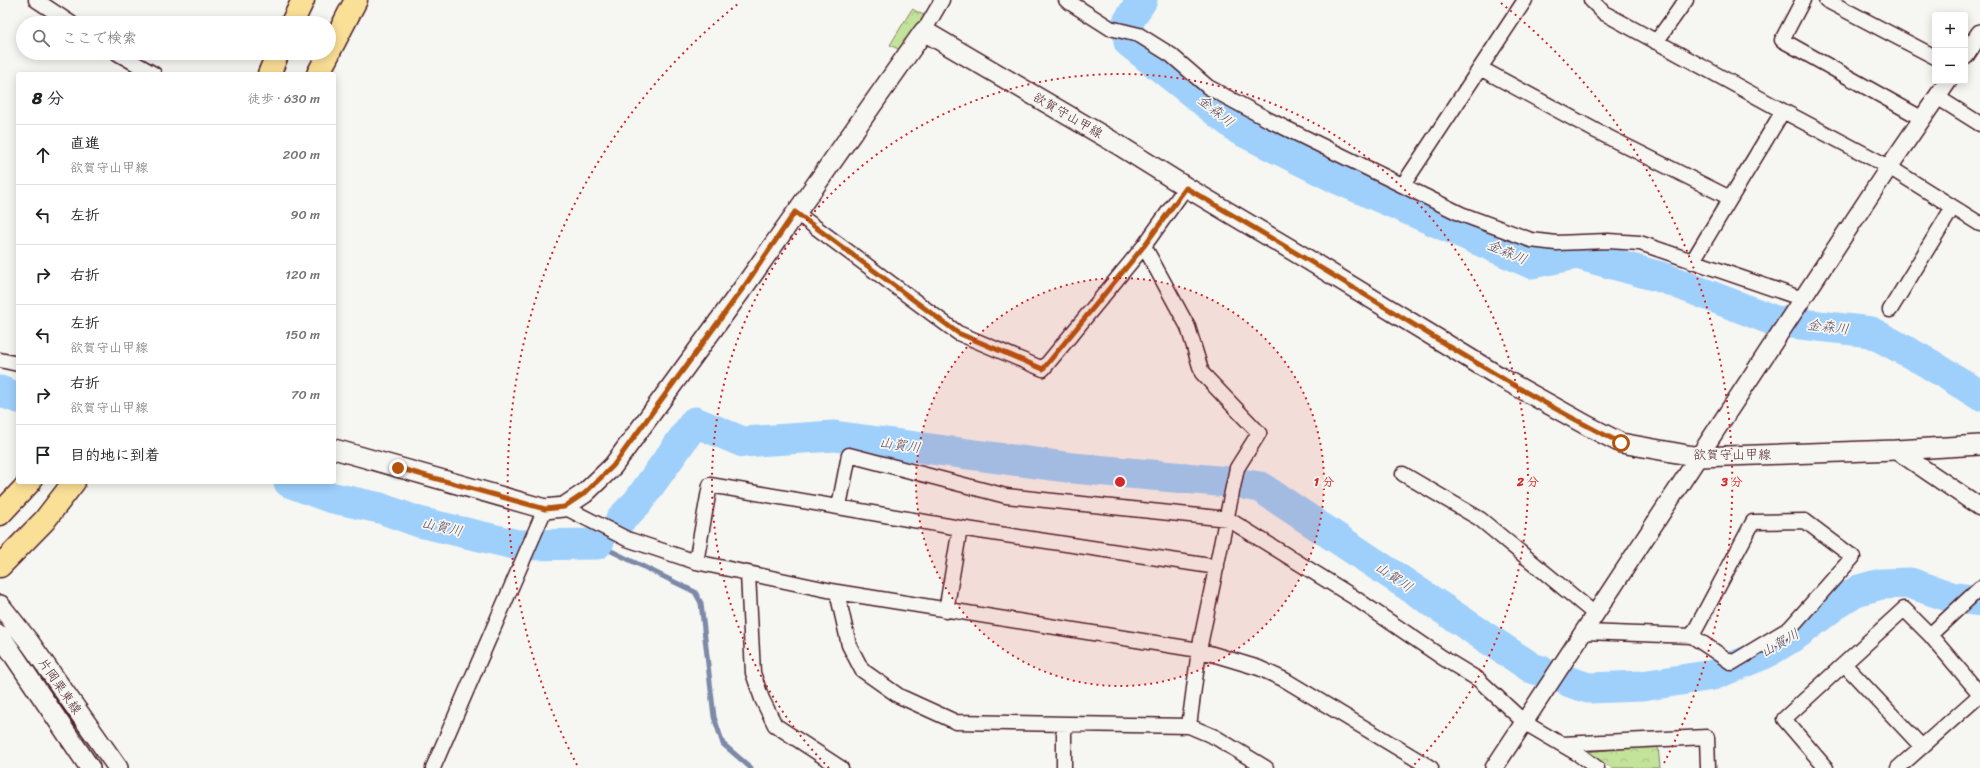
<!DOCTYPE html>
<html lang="ja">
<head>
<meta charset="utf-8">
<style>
  :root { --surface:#fff; --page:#f2f2f2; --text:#202124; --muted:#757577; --line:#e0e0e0 }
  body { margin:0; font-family:Sriracha,"Klee One",sans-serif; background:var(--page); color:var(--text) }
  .controls { position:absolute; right:12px; top:12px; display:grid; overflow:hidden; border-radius:4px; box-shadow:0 2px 10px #0003 }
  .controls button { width:36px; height:36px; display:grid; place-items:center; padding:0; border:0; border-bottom:1px solid var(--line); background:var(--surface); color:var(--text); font:20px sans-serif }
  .stop { position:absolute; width:12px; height:12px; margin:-9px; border:3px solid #b45309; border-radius:50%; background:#fff }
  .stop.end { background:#b45309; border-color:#fff; box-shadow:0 1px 4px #0008 }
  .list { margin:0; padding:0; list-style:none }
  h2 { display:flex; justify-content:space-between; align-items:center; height:52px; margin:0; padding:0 16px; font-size:17px }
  h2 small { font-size:13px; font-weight:400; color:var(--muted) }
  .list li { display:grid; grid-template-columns:26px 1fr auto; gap:12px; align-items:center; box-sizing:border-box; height:60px; padding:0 16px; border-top:1px solid var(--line) }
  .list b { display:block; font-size:15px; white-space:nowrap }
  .list p { margin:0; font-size:13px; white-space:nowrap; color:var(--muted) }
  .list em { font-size:13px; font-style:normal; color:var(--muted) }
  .icon { flex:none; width:22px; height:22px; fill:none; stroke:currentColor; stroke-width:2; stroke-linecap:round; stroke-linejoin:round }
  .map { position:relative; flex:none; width:1980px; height:768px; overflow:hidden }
  .search { position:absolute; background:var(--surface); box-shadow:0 2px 10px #0003; left:16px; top:16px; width:320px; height:44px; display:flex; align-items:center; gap:10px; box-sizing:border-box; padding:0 14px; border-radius:22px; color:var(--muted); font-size:15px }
  .panel { position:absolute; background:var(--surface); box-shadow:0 2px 10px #0003; left:16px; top:72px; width:320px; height:412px; border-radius:4px }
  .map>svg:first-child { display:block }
  .park { fill:url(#park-crowns); stroke:#868062 }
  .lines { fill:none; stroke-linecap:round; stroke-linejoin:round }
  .stream { stroke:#7c89a8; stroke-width:5 }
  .river { stroke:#9ed0fb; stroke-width:31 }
  .minor-casing { stroke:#4a1f2b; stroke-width:17 }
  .tertiary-casing { stroke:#4a1f2b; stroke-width:20 }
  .secondary-casing { stroke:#4a1f2b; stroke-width:22 }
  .primary-casing { stroke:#4a1f2b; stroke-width:25 }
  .minor { stroke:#f6f6f2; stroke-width:14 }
  .tertiary { stroke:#f6f6f2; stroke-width:17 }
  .secondary { stroke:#f6f6f2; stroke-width:19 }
  .primary { stroke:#fadf96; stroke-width:22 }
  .route { stroke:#b45309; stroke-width:5 }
  .ring { fill:none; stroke:#d62828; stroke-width:2; stroke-dasharray:2 4 }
  .labels { text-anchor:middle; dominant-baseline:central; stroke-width:3.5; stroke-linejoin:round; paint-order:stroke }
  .street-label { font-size:13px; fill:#4a1f2b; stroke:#f6f6f2 }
  .water-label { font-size:14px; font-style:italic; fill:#5f4b5f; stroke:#f6f6f2 }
  .centre { fill:#d62828; stroke:#f6f6f2; stroke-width:2 }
  .ring-label { font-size:12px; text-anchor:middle; font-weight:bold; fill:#d62828; stroke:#f6f6f2; stroke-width:3.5; stroke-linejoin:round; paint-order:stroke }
</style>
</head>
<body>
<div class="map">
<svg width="1980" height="768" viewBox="0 0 1980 768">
  <defs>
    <pattern id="park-crowns" width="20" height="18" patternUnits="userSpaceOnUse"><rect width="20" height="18" fill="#c3e29a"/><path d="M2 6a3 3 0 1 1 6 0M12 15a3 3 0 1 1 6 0" fill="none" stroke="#a9c185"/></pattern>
  </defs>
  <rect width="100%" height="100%" fill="#f6f6f2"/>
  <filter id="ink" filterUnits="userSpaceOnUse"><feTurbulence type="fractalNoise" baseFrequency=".025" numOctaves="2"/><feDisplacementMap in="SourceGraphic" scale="8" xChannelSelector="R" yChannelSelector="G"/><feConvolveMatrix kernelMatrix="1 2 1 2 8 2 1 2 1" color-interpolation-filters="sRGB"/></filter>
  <g filter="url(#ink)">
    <path class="park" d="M912 9 927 17 904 52 890 45Z
      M1658 745 1660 768H1612L1586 752Z"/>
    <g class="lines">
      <path class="stream" d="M597 544 695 592 701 603 714 717 723 744 751 768"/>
      <path class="river" d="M1142 0 1128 22 1129 42 1240 130 1336 178 1531 263 1577 254 1664 278 1775 321 1871 332 1928 363 1980 395
        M0 391 18 398
        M289 482 329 497 380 508 419 522 518 545 597 544 599 541
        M1248 485 1260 487 1532 668 1541 671
        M621 519 637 503 695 422 743 442 834 436 1073 468 1229 482
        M1570 682 1588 688 1642 686 1713 675 1764 654 1797 634 1832 607 1859 590 1881 584 1910 583 1951 597 1980 601"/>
      <g class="minor-casing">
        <path id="minor" d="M36 0 71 23
          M1066 0 1110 28 1139 35 1171 55 1208 87 1269 120 1461 214 1531 240 1556 243 1608 241 1640 243 1803 299
          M1591 0 1604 13 1783 111 1889 167 1980 224
          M1803 0 1782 40 1923 119
          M1826 0 1935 57
          M924 31 942 0
          M1656 42 1686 0
          M117 53 154 74
          M1480 68 1596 131 1730 198
          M1937 97 1980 124
          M1403 185 1525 0
          M795 212 958 333 1043 369 1144 246 1186 187
          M1144 246 1188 327 1202 373 1259 433 1237 468 1199 650 1189 726
          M1692 262 1783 111
          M1890 310 1953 207
          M0 360 18 364
          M1403 474 1480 519 1596 615
          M839 506 849 455 1006 496 1228 519 1352 596 1443 658 1479 680 1525 723 1578 754 1597 768
          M564 507 627 539 696 562 837 592 1199 650 1259 668 1285 680 1431 768
          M696 562 710 485 960 528 1217 567
          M748 574 753 673 762 699 775 725 841 768
          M837 592 849 645 862 670 899 696 956 722 1189 726 1215 737 1266 768
          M946 611 960 528
          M1585 632 1692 636 1732 663 1790 628 1853 557 1805 521 1753 522 1692 636
          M1930 635 1980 588
          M1845 665 1922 747
          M1562 744 1707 737 1708 768
          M433 768 545 509
          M1064 768V725
          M1826 768 1784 719 1904 609 1930 635 1980 694
          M1898 768 1980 695"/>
      </g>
      <g class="tertiary-casing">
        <path id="tertiary" d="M1965 56 1980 33
          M1896 450 1980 507
          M1494 768 1889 167 1948 81"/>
      </g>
      <g class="secondary-casing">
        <path id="secondary" d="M334 449 545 509 564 507 585 493 613 466 746 284 924 31 1117 144 1186 187 1302 256 1500 377 1588 426 1621 443 1699 457 1896 450 1980 445
          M0 605 30 643 118 768
          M0 635 90 768"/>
      </g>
      <g class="primary-casing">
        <path id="primary" d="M292 23 303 0
          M329 52 356 0
          M269 74 278 53
          M318 74 329 53
          M0 514 30 482
          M0 566 44 521 74 482"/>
      </g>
      <use href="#minor" class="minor"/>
      <use href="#tertiary" class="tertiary"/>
      <use href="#secondary" class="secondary"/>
      <use href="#primary" class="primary"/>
    </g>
  </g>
  <g class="lines" filter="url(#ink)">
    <path class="route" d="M398 468 545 509 564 507 585 493 613 466 746 284 795 212 958 333 1043 369 1144 246 1186 188C1257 229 1328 272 1398 315 1471 360 1544 405 1621 443"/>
  </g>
  <circle cx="1120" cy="482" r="204" fill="#d62828" fill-opacity=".12"/>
  <g class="ring">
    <circle cx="1120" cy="482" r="204"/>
    <path d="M829 768A408 408 0 1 1 1411 768"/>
    <path d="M577 765A612 612 0 0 1 739 3M1501 3A612 612 0 0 1 1663 765"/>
  </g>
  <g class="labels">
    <g class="street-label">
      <text transform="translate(1068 115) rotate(30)">欲賀守山甲線</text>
      <text x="1732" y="454">欲賀守山甲線</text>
      <text transform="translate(60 686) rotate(55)">片岡栗東線</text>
    </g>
    <g class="water-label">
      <text transform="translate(1216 111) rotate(39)">金森川</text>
      <text transform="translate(1507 252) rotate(23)">金森川</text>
      <text transform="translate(1828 327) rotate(7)">金森川</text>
      <text transform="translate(900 445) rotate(8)">山賀川</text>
      <text transform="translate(442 527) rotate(13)">山賀川</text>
      <text transform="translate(1394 577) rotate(34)">山賀川</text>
      <text transform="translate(1780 643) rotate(-30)">山賀川</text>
    </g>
  </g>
  <circle cx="1120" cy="482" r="6" class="centre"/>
  <g class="ring-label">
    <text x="1324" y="486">1 分</text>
    <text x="1528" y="486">2 分</text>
    <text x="1732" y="486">3 分</text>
  </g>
</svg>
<div class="controls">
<button>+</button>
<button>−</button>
</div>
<div class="stop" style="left:1621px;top:443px"></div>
<div class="stop end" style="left:398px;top:468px"></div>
<div class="search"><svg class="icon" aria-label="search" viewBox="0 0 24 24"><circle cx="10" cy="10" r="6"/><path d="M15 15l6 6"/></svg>ここで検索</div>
<section class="panel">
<h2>8 分<small>徒歩 · 630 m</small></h2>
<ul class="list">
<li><svg class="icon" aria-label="ahead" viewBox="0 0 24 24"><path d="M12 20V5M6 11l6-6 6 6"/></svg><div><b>直進</b><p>欲賀守山甲線</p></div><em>200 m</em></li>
<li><svg class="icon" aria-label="left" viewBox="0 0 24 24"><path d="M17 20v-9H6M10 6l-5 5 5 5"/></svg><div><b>左折</b></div><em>90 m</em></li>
<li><svg class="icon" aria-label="right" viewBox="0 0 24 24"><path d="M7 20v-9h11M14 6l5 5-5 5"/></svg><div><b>右折</b></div><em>120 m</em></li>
<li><svg class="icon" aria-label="left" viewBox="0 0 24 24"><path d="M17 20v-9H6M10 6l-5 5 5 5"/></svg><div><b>左折</b><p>欲賀守山甲線</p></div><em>150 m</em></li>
<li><svg class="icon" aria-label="right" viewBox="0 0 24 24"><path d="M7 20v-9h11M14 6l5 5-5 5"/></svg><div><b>右折</b><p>欲賀守山甲線</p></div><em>70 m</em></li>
<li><svg class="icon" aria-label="arrive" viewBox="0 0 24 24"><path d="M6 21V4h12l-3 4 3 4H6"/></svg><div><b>目的地に到着</b></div></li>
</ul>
</section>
</div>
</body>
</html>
